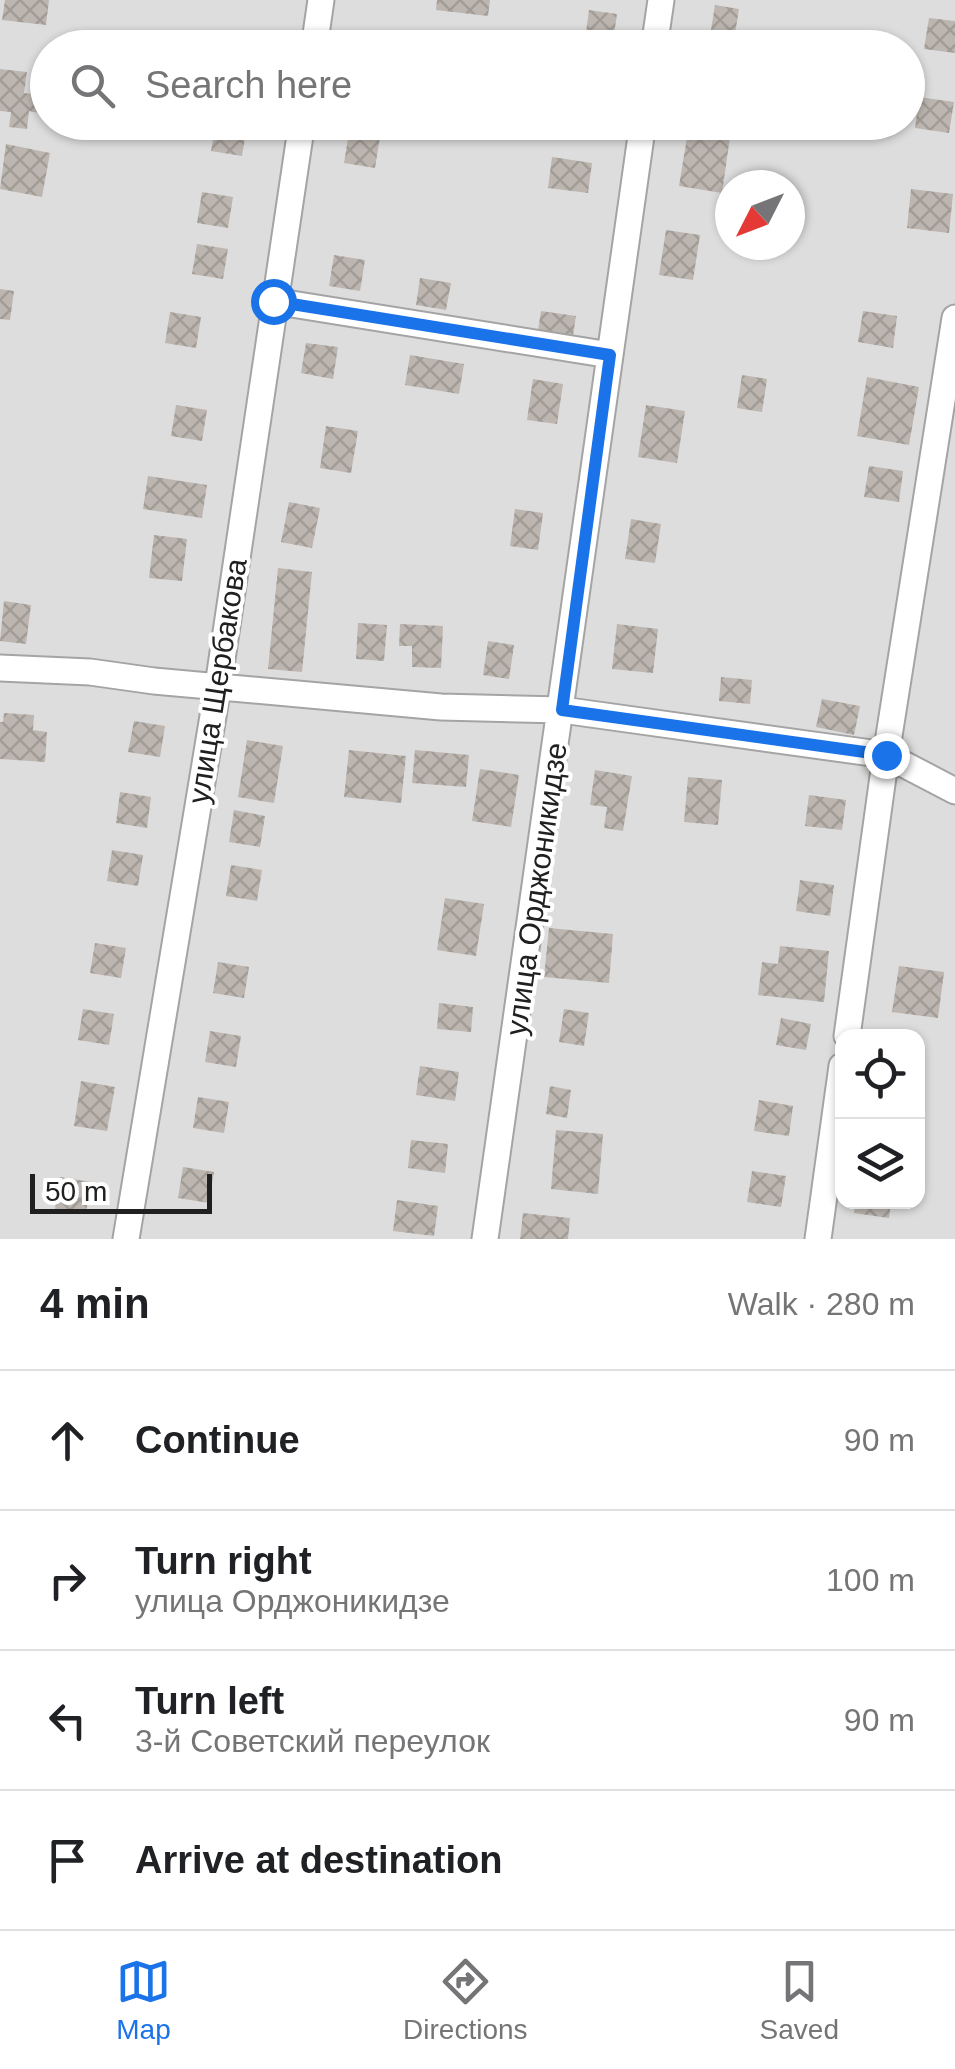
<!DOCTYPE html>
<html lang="en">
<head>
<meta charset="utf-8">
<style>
  :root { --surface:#fff; --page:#f2f2f2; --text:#202124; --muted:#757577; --line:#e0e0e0; --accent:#1a73e8 }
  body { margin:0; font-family:Arial,sans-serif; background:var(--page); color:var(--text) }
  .controls { position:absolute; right:30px; bottom:30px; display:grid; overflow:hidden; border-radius:20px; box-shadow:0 2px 8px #0004 }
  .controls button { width:90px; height:90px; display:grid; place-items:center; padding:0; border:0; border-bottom:2px solid var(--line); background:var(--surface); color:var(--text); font:50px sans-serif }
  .compass { position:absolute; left:715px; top:170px; width:90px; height:90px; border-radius:50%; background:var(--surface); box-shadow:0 2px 8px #0004; rotate:228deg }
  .scale { position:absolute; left:30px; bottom:25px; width:182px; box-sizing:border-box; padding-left:10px; border:5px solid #202020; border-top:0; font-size:28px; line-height:35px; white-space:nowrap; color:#202020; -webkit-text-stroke:8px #fff; paint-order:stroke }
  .stop { position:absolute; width:30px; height:30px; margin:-22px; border:8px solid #1a73e8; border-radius:50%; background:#fff }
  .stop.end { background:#1a73e8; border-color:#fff; box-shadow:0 2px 10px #0008 }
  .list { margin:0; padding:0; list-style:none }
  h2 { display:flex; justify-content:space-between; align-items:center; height:130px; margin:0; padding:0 40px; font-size:42px }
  h2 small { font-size:32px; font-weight:400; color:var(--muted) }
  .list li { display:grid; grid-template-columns:65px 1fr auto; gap:30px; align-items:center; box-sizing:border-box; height:140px; padding:0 40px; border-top:2px solid var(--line) }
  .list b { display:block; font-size:38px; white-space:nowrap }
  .list p { margin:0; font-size:32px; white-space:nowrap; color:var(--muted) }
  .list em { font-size:32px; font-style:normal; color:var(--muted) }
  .icon { flex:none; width:55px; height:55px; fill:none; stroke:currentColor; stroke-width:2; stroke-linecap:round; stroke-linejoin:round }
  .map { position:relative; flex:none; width:955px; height:1239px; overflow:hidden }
  .search { position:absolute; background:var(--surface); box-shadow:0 2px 8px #0004; left:30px; right:30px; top:30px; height:110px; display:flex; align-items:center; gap:25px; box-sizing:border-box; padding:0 35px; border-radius:55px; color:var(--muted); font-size:38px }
  .sheet { height:690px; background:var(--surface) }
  nav { display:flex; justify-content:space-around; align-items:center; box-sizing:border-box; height:140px; border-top:2px solid var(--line); background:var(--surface); font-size:28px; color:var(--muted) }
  nav a { display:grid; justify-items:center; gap:5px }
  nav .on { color:var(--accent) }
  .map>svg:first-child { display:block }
  .residential { fill:#dedddd; fill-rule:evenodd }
  .building { fill:url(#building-cross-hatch) }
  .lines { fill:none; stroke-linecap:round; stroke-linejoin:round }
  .street-casing { stroke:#a4a4a4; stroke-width:29 }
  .street { stroke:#fff; stroke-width:25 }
  .route { stroke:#1a73e8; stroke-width:12 }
  .labels { text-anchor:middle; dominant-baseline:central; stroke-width:8; stroke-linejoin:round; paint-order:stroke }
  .street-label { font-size:30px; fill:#202020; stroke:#fff }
</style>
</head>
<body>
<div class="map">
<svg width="955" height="1239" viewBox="0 0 955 1239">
  <defs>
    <pattern id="building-cross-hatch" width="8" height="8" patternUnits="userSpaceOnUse" patternTransform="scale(2.5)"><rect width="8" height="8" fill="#bdb6b0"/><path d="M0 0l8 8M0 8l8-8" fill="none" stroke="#a29c97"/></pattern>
  </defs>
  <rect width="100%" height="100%" fill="#f0ede8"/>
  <path class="residential" d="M0 0H955V1239H0ZM48 48H908V122H48ZM730 185H790V245H730ZM842 1036H918V1202H842Z"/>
  <path class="building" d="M5 0H49L46 25 2 20Z
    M437 0H490L488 16 436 10Z
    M715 5 739 9 734 40 710 36Z
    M589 10 617 14 612 48 584 47Z
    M929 18 955 21V53L924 49Z
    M365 39 396 44 395 48H363Z
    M229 40 265 45V48H228Z
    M0 69 27 72 24 93 41 95 39 113 29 111 27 129 9 127 11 112 0 111Z
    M919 97 954 102 949 133 915 128Z
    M216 122 247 125 242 156 211 151Z
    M688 131 730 137 722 193 679 186Z
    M349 132 380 137 375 168 344 163Z
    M6 144 50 153 42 197 0 189Z
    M552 157 592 163 588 193 548 188Z
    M911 189 953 194 949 233 907 228Z
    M202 192 233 197 228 228 197 223Z
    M666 230 700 235 693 280 659 275Z
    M197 244 228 249 223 279 192 274Z
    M334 255 365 260 360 291 329 286Z
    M420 278 451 283 446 310 416 305Z
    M0 289 14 291 10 320 0 319Z
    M541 311 576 316 572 342 537 337Z
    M863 311 897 316 893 348 858 342Z
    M170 312 201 317 196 348 165 343Z
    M306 343 338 347 333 379 301 373Z
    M410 355 464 364 459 394 405 385Z
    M742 375 767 379 762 412 737 408Z
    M867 377 919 387 909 445 857 436Z
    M533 379 563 384 557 424 527 420Z
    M176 405 207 410 202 441 171 436Z
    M646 405 685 411 677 463 638 457Z
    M326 426 358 431 351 473 320 468Z
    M869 466 903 471 899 502 864 497Z
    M148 476 207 485 202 518 143 509Z
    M289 502 320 508 312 548 281 542Z
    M515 509 543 513 538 550 510 546Z
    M631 519 661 524 655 563 625 559Z
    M154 535 187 539 182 581 149 578Z
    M278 568 312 572 302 672 268 669Z
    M4 601 31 605 26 644 0 641Z
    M358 623 387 625 384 661 356 659Z
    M400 624 443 626 441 668 412 667V646H399Z
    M617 624 658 629 653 673 612 669Z
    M488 641 514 645 509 679 483 675Z
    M721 677 752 680 750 704 719 701Z
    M822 699 860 706 854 735 816 727Z
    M4 713 34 715 33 730 47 732 45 762 0 759V722H3Z
    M134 721 165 726 160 757 128 752Z
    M247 740 283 746 274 803 238 797Z
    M349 750 406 756 401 803 344 797Z
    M415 750 469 755 466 787 412 783Z
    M480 769 519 775 511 827 472 821Z
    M595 770 632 776 623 831 604 828 607 807 590 805Z
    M688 777 722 780 718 825 684 822Z
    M120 792 151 797 147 828 116 823Z
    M809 795 846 800 842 830 805 826Z
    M234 810 265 816 260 847 229 842Z
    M112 850 143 855 138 886 107 881Z
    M231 865 262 870 257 901 226 896Z
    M800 880 834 885 830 916 796 911Z
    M445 898 484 904 476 956 437 950Z
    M549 928 613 934 609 983 544 977Z
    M95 943 126 948 121 978 90 973Z
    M780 946 829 951 824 1002 758 995 762 962 778 964Z
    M218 962 249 967 244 998 213 993Z
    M899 966 944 972 938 1018 892 1012Z
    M439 1003 473 1007 471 1032 437 1029Z
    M83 1009 114 1014 109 1045 78 1040Z
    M564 1009 589 1013 584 1046 559 1042Z
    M781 1018 811 1024 806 1050 776 1045Z
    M210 1031 241 1036 236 1067 205 1062Z
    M420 1066 459 1072 455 1101 416 1095Z
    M81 1081 115 1087 107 1131 74 1126Z
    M550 1086 571 1090 567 1118 546 1114Z
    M198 1097 229 1102 224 1133 193 1128Z
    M759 1100 793 1106 789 1136 754 1131Z
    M556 1130 603 1134 598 1194 551 1189Z
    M411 1140 448 1144 445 1173 408 1168Z
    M183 1167 214 1172 209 1203 178 1198Z
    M752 1171 786 1176 781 1207 747 1202Z
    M60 1177 91 1182 86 1213 55 1209Z
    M397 1200 438 1206 434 1236 393 1231Z
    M855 1202H891L889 1218 854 1213Z
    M523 1213 570 1218 568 1239H520Z"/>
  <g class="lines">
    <g class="street-casing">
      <path id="street" d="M314 48 321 0
        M654 48 661 0
        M273 301 610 355
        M0 668 90 672 154 681 441 707 562 710 886 755 955 791
        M847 1036 886 755 955 318
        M126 1239 218 686 302 122
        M485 1239 643 122
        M818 1239 842 1066"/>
    </g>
    <use href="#street" class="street"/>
  </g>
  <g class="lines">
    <path class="route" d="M273 301 610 355 562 710 886 755"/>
  </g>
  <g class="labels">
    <g class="street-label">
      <text transform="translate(217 681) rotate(-81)">улица Щербакова</text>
      <text transform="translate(536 889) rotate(-82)">улица Орджоникидзе</text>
    </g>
  </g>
</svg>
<div class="controls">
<button><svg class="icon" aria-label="locate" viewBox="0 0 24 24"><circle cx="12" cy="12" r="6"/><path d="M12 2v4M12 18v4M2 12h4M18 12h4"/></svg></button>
<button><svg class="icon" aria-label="layers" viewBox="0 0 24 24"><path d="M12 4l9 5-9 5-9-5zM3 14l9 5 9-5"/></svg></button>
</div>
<svg class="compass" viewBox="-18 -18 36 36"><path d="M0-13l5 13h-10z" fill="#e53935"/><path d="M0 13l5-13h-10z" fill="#757577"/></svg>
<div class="scale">50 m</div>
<div class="stop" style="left:273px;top:301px"></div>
<div class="stop end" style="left:886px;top:755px"></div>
<div class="search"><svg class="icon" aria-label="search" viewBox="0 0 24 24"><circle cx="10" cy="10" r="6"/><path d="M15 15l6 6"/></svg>Search here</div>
</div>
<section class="sheet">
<h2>4 min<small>Walk · 280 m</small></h2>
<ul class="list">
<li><svg class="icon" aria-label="ahead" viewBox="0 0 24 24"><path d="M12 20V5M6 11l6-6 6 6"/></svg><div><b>Continue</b></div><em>90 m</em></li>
<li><svg class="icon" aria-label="right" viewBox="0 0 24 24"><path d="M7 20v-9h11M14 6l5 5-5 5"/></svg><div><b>Turn right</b><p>улица Орджоникидзе</p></div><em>100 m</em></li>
<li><svg class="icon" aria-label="left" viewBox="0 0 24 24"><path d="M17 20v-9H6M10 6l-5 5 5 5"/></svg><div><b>Turn left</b><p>3-й Советский переулок</p></div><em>90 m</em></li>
<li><svg class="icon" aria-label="arrive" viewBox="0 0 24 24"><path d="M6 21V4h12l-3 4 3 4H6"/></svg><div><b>Arrive at destination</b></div></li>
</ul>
</section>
<nav>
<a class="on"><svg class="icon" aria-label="map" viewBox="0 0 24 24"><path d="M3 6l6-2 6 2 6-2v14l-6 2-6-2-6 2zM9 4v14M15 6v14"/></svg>Map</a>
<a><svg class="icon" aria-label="directions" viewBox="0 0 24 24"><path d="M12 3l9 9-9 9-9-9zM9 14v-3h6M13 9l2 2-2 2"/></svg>Directions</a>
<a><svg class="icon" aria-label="saved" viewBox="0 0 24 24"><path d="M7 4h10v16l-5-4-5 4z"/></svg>Saved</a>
</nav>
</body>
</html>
